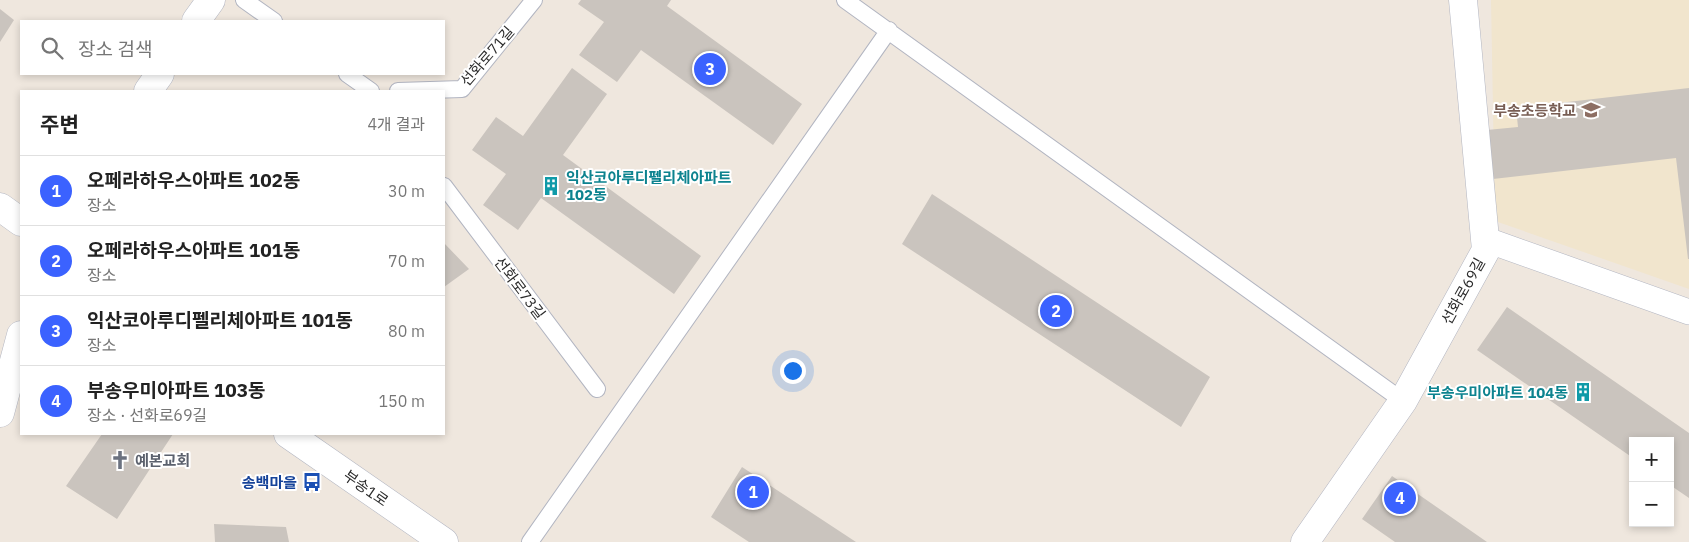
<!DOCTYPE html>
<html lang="ko">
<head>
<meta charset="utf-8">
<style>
  :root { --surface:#fff; --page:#f6f6f6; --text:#222; --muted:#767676; --line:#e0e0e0; --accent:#3b62ff }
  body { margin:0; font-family:"IBM Plex Sans","Noto Sans KR",sans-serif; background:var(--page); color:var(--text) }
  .controls { position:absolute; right:15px; bottom:15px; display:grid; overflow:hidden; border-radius:0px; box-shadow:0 2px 8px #0003 }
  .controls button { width:45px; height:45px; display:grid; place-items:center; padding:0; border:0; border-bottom:1px solid var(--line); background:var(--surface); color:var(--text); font:25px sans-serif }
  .you { position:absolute; left:792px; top:370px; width:18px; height:18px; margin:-12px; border:4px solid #fff; border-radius:50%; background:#1a73e8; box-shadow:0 0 0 8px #1a73e833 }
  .badge { display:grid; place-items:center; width:32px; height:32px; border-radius:50%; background:var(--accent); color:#fff; font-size:16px; font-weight:700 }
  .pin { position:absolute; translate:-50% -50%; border:2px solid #fff; box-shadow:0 1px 5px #0006 }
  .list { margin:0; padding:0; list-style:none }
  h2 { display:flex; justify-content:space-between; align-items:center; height:65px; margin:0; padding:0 20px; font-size:21px }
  h2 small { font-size:16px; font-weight:400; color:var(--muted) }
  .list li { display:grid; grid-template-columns:32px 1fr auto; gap:15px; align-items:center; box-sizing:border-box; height:70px; padding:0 20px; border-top:1px solid var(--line) }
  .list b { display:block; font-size:19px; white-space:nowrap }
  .list p { margin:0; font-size:16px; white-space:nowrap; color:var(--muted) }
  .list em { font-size:16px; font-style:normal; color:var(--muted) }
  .icon { flex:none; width:28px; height:28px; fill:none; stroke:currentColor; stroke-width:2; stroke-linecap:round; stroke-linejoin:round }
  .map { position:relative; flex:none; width:1689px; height:542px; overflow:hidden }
  .search { position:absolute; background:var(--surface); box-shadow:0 2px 8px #0003; left:20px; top:20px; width:425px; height:55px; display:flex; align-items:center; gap:12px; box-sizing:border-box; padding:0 18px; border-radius:0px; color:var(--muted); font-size:19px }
  .panel { position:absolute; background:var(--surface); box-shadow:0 2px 8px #0003; left:20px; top:90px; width:425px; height:345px; border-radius:0px }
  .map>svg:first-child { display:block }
  .education { fill:#f1e5cd }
  .building { fill:#cac4be }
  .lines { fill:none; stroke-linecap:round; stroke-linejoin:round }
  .service-casing { stroke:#b2b5c1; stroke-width:18 }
  .pedestrian-casing { stroke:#b2b5c1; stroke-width:26 }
  .minor-casing { stroke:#b2b5c1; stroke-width:29 }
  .service { stroke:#fff; stroke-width:16 }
  .pedestrian { stroke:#fff; stroke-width:25 }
  .minor { stroke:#fff; stroke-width:28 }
  .labels { text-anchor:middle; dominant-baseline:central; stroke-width:4; stroke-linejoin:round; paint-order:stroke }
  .street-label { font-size:15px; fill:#2c2c2c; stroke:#fff }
  .education-label { font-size:15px; font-weight:bold; fill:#785e54; stroke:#fff; text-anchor:end }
  .culture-label { font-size:15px; font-weight:bold; fill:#0d838f; stroke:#fff; text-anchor:start }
  .worship-label { font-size:15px; font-weight:bold; fill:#5b616d; stroke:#fff; text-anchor:start }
  .transit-label { font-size:15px; font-weight:bold; fill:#164399; stroke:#fff; text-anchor:end }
</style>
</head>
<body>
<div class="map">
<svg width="1689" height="542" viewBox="0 0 1689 542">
  <rect width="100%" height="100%" fill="#efe7de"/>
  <path class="education" d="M1491 0H1689V289L1495 221Z"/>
  <path class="building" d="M581 0H671L667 6 802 104 773 145 641 50 617 82 579 55 604 22 578 4Z
    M0 9 14 20 0 42Z
    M572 68 607 94 563 155 701 256 674 294 541 198 518 230 483 205 506 174 472 150 496 117 523 136Z
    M1689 88V259H1688L1676 158 1493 179 1487 130 1518 127 1516 108Z
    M932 194 1210 377 1181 427 902 244Z
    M444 243 469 269 444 287Z
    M1507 307 1689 433V498L1670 485V441H1633V458L1477 350Z
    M102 434H173L117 519 66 486Z
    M742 467 856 542H749L711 517Z
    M1392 476 1487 542H1395L1362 519Z
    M214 524 286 527 289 542H215Z"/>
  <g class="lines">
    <g class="service-casing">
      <path id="service" d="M244 0 274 21
        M845 0 1403 401
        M347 74 371 91
        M398 91 462 89 534 0
        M444 186 597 389
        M530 542 889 30"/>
    </g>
    <g class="pedestrian-casing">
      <path id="pedestrian" d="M1484 239 1689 312"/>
    </g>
    <g class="minor-casing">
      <path id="minor" d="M196 21 211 0
        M148 91 160 74
        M0 207 21 222
        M0 413 21 335
        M288 434 444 542
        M1305 542 1403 401 1486 250 1463 0"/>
    </g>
    <use href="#service" class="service"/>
    <use href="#pedestrian" class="pedestrian"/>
    <use href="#minor" class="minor"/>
  </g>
  <defs>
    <g id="school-bare" transform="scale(1.5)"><path d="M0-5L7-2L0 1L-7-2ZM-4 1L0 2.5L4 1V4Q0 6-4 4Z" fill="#8d6e63" stroke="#fff" stroke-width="2.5" paint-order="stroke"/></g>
    <g id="building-bare" transform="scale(1.5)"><path d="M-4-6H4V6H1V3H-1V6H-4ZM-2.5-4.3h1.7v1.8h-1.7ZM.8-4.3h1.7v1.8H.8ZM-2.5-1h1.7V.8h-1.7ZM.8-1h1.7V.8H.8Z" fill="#0f9aa8" stroke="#fff" stroke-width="2.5" paint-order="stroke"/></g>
    <g id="church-bare" transform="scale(1.5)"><path d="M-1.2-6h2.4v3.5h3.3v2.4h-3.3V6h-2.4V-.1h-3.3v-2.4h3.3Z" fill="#6b7280" stroke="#fff" stroke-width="2.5" paint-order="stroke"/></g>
    <g id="bus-bare" transform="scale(1.5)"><path d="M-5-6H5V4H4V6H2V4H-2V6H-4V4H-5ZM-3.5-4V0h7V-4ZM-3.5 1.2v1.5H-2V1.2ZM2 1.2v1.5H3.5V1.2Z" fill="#1a4fb4" stroke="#fff" stroke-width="2.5" paint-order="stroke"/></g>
  </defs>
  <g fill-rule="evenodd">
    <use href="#school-bare" x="1591" y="110"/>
    <use href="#building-bare" x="551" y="186"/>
    <use href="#building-bare" x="1583" y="392"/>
    <use href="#church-bare" x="120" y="460"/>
    <use href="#bus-bare" x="312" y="482"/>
  </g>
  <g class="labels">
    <g class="street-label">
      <text transform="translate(487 56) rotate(-49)">선화로71길</text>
      <text transform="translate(520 288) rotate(53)">선화로73길</text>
      <text transform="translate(1463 291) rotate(-61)">선화로69길</text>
      <text transform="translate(366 488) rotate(35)">부송1로</text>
    </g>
    <g class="education-label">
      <text x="1576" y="110">부송초등학교</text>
    </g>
    <g class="culture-label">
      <text x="566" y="177">익산코아루디펠리체아파트<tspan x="566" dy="17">102동</tspan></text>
      <text x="1568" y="392" text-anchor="end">부송우미아파트 104동</text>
    </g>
    <g class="worship-label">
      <text x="135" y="460">예본교회</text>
    </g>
    <g class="transit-label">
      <text x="297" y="482">송백마을</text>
    </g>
  </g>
</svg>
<div class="controls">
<button>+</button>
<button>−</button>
</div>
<div class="you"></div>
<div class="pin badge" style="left:753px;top:492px">1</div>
<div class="pin badge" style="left:1056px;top:311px">2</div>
<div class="pin badge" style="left:710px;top:69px">3</div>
<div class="pin badge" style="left:1400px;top:498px">4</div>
<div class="search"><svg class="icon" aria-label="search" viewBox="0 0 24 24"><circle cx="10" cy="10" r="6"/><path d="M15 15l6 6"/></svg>장소 검색</div>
<section class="panel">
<h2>주변<small>4개 결과</small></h2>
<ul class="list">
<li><span class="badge">1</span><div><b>오페라하우스아파트 102동</b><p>장소</p></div><em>30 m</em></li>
<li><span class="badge">2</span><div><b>오페라하우스아파트 101동</b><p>장소</p></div><em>70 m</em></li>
<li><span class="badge">3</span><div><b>익산코아루디펠리체아파트 101동</b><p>장소</p></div><em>80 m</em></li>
<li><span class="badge">4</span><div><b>부송우미아파트 103동</b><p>장소 · 선화로69길</p></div><em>150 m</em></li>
</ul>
</section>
</div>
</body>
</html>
